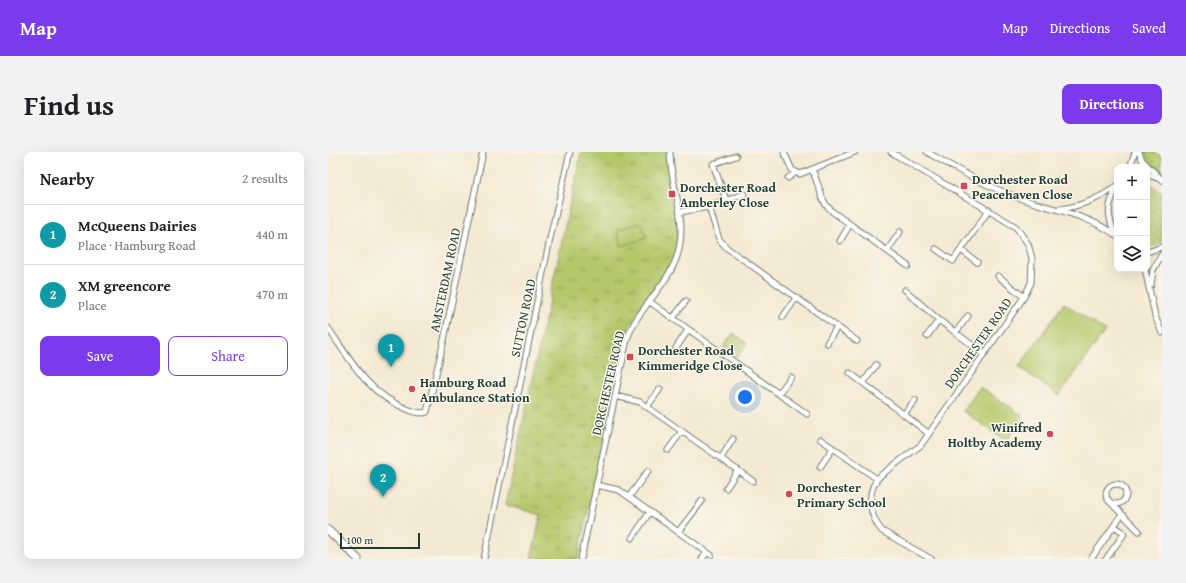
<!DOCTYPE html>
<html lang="en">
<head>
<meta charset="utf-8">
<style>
  :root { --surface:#fff; --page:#f2f2f2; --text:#202124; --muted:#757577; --line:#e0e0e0; --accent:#7c3aed }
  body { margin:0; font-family:"Gentium Book Plus",serif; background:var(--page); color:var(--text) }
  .controls { position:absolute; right:12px; top:12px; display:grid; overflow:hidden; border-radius:8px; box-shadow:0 4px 16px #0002 }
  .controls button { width:36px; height:36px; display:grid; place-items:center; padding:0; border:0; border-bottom:1px solid var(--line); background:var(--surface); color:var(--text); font:20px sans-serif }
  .scale { position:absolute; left:12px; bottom:10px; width:80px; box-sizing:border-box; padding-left:4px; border:2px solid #1f3d34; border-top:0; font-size:11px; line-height:14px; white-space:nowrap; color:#1f3d34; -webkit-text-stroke:3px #fbf7ec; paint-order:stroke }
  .you { position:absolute; left:417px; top:245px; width:14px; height:14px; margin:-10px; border:3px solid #fff; border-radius:50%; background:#1a73e8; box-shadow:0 0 0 6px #1a73e833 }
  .badge { display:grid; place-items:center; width:26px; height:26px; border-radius:50%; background:var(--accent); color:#fff; font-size:13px; font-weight:700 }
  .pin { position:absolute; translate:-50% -33px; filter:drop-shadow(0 1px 2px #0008) }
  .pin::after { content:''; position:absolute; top:21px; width:14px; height:12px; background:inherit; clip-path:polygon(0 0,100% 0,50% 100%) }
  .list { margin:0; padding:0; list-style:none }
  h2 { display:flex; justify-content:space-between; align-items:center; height:52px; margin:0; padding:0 16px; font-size:17px }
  h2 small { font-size:13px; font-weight:400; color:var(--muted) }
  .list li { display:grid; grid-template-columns:26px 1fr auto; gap:12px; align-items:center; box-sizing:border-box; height:60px; padding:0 16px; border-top:1px solid var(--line) }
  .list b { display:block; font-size:15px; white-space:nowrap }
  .list p { margin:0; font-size:13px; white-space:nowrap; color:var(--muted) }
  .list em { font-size:13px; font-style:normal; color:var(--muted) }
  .actions { display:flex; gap:8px; padding:12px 16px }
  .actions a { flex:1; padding:9px 0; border:1px solid var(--accent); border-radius:8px; text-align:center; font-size:14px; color:var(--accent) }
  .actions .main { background:var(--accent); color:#fff }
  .icon { flex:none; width:22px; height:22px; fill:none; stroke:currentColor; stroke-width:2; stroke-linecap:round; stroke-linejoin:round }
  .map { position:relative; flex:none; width:834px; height:407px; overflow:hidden; border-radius:8px }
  header { display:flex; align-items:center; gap:24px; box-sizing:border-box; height:56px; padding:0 20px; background:var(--accent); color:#fff }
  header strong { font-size:19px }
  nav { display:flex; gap:22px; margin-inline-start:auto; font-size:14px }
  .intro { display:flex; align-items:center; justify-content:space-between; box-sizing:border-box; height:96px; padding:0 24px }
  h1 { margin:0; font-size:28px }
  .button { padding:10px 18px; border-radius:8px; background:var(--accent); color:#fff; font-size:14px; font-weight:700 }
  main { display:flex; gap:24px; padding:0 24px }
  aside { flex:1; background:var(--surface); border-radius:8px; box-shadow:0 4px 16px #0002 }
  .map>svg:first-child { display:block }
  .grass { fill:url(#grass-dots); stroke:#6a8250 }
  .park { fill:url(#park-tufts); stroke:#6a8250 }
  .pitch { fill:#b5c86b; stroke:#6a8250 }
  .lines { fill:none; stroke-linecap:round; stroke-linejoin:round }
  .minor-casing { stroke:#6a796b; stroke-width:7 }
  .major-casing { stroke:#6a796b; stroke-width:9 }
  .minor { stroke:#fff; stroke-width:5 }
  .major { stroke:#fff; stroke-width:7 }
  .poi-dot { fill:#d1495b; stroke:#fbf7ec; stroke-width:1.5 }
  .labels { text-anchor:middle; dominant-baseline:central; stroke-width:3; stroke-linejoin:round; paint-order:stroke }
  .poi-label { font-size:13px; font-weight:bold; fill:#1f3d34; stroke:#fbf7ec; text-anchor:start }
  .street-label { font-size:13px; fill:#1f3d34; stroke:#fbf7ec }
</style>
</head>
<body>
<header>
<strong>Map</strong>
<nav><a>Map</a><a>Directions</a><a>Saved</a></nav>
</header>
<div class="intro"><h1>Find us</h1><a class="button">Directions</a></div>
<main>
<aside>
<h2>Nearby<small>2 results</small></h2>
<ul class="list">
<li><span class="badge" style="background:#0f9aa8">1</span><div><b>McQueens Dairies</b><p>Place · Hamburg Road</p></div><em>440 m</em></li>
<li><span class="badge" style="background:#0f9aa8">2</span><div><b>XM greencore</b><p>Place</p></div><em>470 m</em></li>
</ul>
<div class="actions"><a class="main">Save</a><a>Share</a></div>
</aside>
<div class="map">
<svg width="834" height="407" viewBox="0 0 834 407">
  <defs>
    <pattern id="grass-dots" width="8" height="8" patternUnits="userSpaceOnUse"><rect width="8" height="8" fill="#b5c86b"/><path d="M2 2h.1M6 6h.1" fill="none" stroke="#93a459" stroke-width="1.8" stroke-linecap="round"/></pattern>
    <pattern id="park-tufts" width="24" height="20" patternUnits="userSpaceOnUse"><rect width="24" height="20" fill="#b5c86b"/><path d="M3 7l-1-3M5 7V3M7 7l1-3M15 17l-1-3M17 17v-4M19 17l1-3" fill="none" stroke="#93a459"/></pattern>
  </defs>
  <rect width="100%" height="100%" fill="#fbf7ec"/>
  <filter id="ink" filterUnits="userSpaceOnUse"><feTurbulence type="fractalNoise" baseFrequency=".025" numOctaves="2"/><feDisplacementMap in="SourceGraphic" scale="8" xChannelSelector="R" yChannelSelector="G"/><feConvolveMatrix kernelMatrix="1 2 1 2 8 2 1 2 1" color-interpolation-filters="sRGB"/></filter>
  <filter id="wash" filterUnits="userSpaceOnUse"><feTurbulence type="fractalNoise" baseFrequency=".012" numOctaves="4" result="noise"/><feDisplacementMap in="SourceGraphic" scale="16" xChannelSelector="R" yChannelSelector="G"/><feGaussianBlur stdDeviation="0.9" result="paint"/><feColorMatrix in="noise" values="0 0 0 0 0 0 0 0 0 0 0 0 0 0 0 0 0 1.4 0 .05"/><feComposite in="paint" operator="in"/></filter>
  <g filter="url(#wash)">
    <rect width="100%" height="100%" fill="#f4e9d2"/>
    <path class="grass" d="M814 0H833L834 22 818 9Z
      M819 30 834 41V90L830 93 820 95Z
      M405 181 419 191 409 205 395 195Z"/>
    <path class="park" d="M253 0H340V12C344 46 360 87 340 119 325 141 307 160 297 185L250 407H203L213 363 177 353Z"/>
    <path class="pitch" d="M313 71 318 86 294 94 289 78Z
      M736 151 777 179 731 244 691 215Z
      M652 235 695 264 678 289 635 259Z"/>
  </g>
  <g filter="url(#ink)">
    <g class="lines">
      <g class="minor-casing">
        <path id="minor" d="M456 0 464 18 472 22 527 0
          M563 0 688 75 700 92 704 106 703 131 696 145 593 293 553 323C537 338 541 364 554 379L603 407
          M599 0C626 16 654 32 683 43 719 57 758 61 789 84
          M811 0 814 8 834 28
          M802 15 807 0
          M484 17 493 41V43L498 53 505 60 580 114
          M819 22 829 26
          M460 26 467 21
          M398 48 385 12 408 4
          M381 55 391 87 399 96 529 189
          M731 57C751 55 773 46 789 34
          M352 60 381 55 416 42
          M787 83C779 62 779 55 789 35
          M512 89 522 72
          M608 97 625 109 661 58
          M633 98 649 110
          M559 99 572 80
          M819 100 834 95
          M817 117 827 164 834 181
          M670 124 696 145
          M823 133 825 118 834 102
          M577 138 611 168 656 202
          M322 150 479 262
          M455 165 468 146
          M345 166 358 149
          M0 176C23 209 40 242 79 257 87 260 90 262 99 260L116 188 155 0
          M628 180 640 164
          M599 184 611 168
          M499 191 509 175
          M348 196 360 178
          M522 221 600 281
          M535 231 548 213
          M451 241 463 225
          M287 244 312 250 425 329
          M319 255 332 237
          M576 262 587 248
          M492 287 549 327
          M340 298 354 279
          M393 306 405 287
          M492 315 505 296
          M778 342a10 10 0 1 1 20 0a10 10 0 1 1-20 0Z
          M268 333 291 338 383 403
          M398 336 410 318
          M301 345 320 319
          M782 350 811 379
          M350 380 374 349
          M304 386 322 360
          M156 407 223 82 242 0
          M253 407 299 187C302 179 305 172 310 165 325 142 349 120 352 91 357 60 342 31 342 0
          M374 407 379 400
          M763 407 794 362
          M778 407 796 382 795 380 786 374"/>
      </g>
      <g class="major-casing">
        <path id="major" d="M0 378 30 407"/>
      </g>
      <use href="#minor" class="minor"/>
      <use href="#major" class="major"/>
    </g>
  </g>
  <g class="poi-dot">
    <rect x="632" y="30" width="8" height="8" rx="2"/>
    <rect x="340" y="38" width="8" height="8" rx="2"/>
    <rect x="298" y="201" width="8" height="8" rx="2"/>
    <circle cx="84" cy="237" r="4"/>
    <circle cx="722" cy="282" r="4"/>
    <circle cx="461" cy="342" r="4"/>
  </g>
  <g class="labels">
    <g class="poi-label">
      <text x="644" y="27">Dorchester Road<tspan x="644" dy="15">Peacehaven Close</tspan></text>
      <text x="352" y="35">Dorchester Road<tspan x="352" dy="15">Amberley Close</tspan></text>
      <text x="310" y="198">Dorchester Road<tspan x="310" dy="15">Kimmeridge Close</tspan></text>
      <text x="92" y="230">Hamburg Road<tspan x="92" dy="15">Ambulance Station</tspan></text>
      <text x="714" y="275" text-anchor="end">Winifred<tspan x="714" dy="15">Holtby Academy</tspan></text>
      <text x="469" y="335">Dorchester<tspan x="469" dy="15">Primary School</tspan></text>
    </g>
    <g class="street-label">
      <text transform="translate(117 128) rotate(-78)">AMSTERDAM ROAD</text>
      <text transform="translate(195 166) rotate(-78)">SUTTON ROAD</text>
      <text transform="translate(650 191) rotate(-55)">DORCHESTER ROAD</text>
      <text transform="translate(280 231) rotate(-77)">DORCHESTER ROAD</text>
    </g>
  </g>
</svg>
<div class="controls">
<button>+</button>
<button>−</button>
<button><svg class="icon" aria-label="layers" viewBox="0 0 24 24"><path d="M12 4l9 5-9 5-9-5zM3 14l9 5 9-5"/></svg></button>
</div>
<div class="scale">100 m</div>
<div class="you"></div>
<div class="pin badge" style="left:63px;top:215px;background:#0f9aa8">1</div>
<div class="pin badge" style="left:55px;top:345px;background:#0f9aa8">2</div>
</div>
</main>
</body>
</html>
